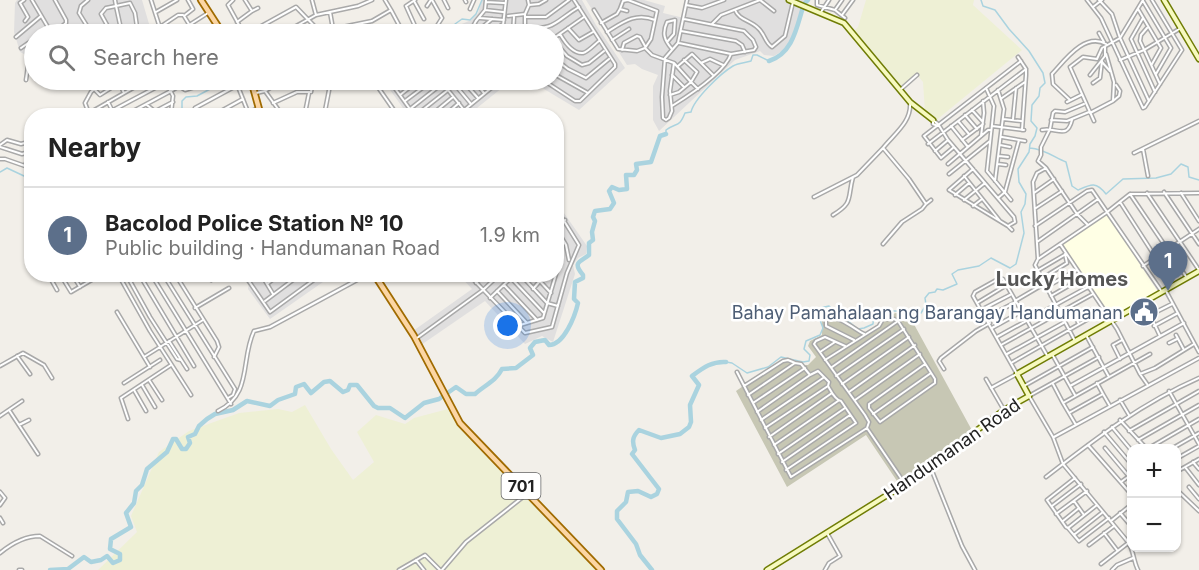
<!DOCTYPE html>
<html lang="en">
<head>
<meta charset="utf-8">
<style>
  :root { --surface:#fff; --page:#f6f6f6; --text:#222; --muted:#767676; --line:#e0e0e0; --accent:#d40000 }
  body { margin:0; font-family:Inter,sans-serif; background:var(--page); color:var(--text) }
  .controls { position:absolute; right:18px; bottom:18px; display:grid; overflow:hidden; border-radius:12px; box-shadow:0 2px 4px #0004 }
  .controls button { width:54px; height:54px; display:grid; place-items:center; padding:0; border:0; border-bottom:2px solid var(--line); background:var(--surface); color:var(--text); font:30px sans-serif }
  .you { position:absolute; left:508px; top:326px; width:21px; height:21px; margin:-15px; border:4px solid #fff; border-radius:50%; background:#1a73e8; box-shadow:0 0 0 9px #1a73e833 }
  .badge { display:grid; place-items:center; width:39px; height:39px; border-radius:50%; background:var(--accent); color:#fff; font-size:20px; font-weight:700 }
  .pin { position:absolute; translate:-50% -50px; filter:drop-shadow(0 2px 3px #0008) }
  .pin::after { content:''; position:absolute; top:32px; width:21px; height:18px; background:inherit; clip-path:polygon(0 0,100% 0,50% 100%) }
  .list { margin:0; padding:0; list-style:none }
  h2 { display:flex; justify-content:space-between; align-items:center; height:78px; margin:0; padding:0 24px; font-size:26px }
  h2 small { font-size:20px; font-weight:400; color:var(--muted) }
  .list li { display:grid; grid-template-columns:39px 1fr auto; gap:18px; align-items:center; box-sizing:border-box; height:96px; padding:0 24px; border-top:2px solid var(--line) }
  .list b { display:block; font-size:22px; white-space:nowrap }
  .list p { margin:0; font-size:20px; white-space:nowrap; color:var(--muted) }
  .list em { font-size:20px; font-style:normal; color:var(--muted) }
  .icon { flex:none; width:33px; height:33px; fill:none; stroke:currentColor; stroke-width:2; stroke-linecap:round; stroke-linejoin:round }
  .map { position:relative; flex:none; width:1199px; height:570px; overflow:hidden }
  .search { position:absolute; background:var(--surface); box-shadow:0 2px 4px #0004; left:24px; top:24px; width:540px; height:66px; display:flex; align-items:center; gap:15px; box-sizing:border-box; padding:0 21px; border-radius:33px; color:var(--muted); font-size:22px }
  .panel { position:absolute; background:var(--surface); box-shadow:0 2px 4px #0004; left:24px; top:108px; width:540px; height:174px; border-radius:24px }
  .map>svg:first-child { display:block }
  .residential { fill:#e0dfdf }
  .education { fill:#ffffe5 }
  .construction { fill:#c7c7b4 }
  .farmland { fill:#eef0d5 }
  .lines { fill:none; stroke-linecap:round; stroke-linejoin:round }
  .stream { stroke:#aad3df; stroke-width:1.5 }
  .river { stroke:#aad3df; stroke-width:4.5 }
  .street-casing { stroke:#a9a9a9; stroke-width:5 }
  .secondary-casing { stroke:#707d05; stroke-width:7 }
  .primary-casing { stroke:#a06b00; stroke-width:8 }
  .street { stroke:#fff; stroke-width:2 }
  .secondary { stroke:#f7fabf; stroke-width:4 }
  .primary { stroke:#fcd6a4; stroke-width:4.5 }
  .labels { text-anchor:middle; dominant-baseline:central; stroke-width:5; stroke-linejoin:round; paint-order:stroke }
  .shield { fill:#fff; stroke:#646464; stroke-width:1.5 }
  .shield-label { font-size:16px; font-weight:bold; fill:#222 }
  .service-label { font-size:18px; fill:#4e5e75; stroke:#fff; text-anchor:end }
  .street-label { font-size:18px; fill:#222; stroke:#fff }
  .neighbourhood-label { font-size:20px; font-weight:bold; fill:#555; stroke:#fff }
</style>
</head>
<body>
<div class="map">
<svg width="1199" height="570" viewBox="0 0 1199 570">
  <rect width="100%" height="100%" fill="#f2efe9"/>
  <path class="residential" d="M17 0H142L152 34H34V54L30 57 20 52 14 32 15 3Z
    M482 0H582L596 25 625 68 579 110 544 89 533 80H554V34H455V27L471 20 478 13Z
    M586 0H644L665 6 663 13 684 18 687 0H807L792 40 784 50 774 56 764 55 760 51 735 60 659 131 653 120V86L658 75 642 69 635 64 627 65Z
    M383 80H512L467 116 408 115Z
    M557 203 587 246 586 254 578 258 573 265 575 274 553 342 542 336 525 344 485 301 421 345 413 331 472 289 459 275 556 274Z
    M242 275H333L270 319 248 289 249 283Z"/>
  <path class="education" d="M1107 214 1158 292 1111 319 1062 244Z"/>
  <path class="construction" d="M896 313 910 317 974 434 901 487 866 435 787 487 736 391 775 364 788 361 800 365H808L816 357 808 346 810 341 822 335V317L827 314 865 334 880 327 883 317Z"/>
  <path class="farmland" d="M866 0H974L973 5 1022 50 934 122 925 112 923 82 916 74 899 88 853 32 858 27Z
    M305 405 331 449 353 480 374 462 357 432 376 415 405 424 414 418 448 409 474 441 575 545 596 570H98L137 532 131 516 159 452 189 431 239 413 278 409 292 412Z"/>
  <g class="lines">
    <path class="stream" d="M455 34H459L455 24 462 19 470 20 476 14 482 0
      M182 116V101L186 97 197 96 227 80
      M666 134V130C677 122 679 128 685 113L691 112C694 99 721 73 733 66 738 63 745 63 751 61L753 55H757L769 61
      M1030 148C1044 149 1054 157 1066 162L1072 186 1078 190C1091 184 1096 181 1106 194L1123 179 1156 178 1171 174 1181 164 1188 167 1189 177 1199 180
      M0 172 7 168 24 176 32 173
      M726 362 732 363 747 373 768 367 781 357 803 362 809 361 810 355 804 349 806 341 820 335 823 328 820 320V308L829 306 858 329 864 328 873 324 874 314 882 310 921 313 926 305 925 298 929 293 935 292 937 289 943 290 957 284 952 274 958 270 979 266 991 258 1010 268 1016 264 1024 233 1021 212 1025 204 1026 194 1019 182 1018 169 1029 152 1030 144 1035 136 1037 128 1031 121 1032 105 1039 96 1040 88 1045 83 1043 73 1029 51 1009 29 995 10 983 6 981 0"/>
    <path class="river" d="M769 61C794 53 797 25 804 4L808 0
      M50 570 68 569 84 557 91 562 101 560 107 556 113 563 120 560V554L110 549 111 539 131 527 126 513 134 503 136 491 142 485 147 469 167 452 173 439H176L182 449H186L190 443 188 437 195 434 199 426 207 419 215 414 233 410 247 401 270 406 278 400 295 394 296 387 304 384 311 393 324 382 330 381 343 392 348 390 350 385H357L374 406 378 408H390L405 418 424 403 439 399 456 387 466 394H475C485 385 496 381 502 369L516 368 533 355 530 348 535 342 545 340 549 345C564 345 575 316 578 303L574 299 575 282 583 278V275C572 262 580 262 589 255V243L593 240 592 232 595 221 593 217 595 211 610 209 614 203 609 191 612 187 619 190 627 189 626 175H634L637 170 636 164 651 162 660 136 666 134
      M652 570 640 555 636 544 617 519V511L626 502 628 492 638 491 651 497 657 494 659 489 632 454 635 450C632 442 632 437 639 430L661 438 680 434 689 427 691 422 690 405 699 385 692 376C703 368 712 361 726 362"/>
    <g class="street-casing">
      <path id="street" d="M24 0 20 3 28 17 25 21
        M32 0 52 34
        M55 0 66 20V23L58 30 60 34
        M88 0 81 6 79 13 92 34
        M151 0 162 34
        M188 0 193 9 184 16 195 34 206 28 210 34
        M233 0 228 5 244 34
        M312 0 316 15
        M385 0 391 10
        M415 0 406 6 415 26
        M432 0 442 18 435 29
        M444 0 448 8
        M465 0 466 2
        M817 0V5L835 10 845 18
        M1087 0 1101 18 1143 108 1145 107 1182 50 1152 0
        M1099 0 1112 14 1120 38 1149 101
        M414 1 424 19
        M1143 1 1171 48 1156 74
        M486 2 504 3
        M529 5 539 4 546 0
        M686 5 702 8 724 0
        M427 6 431 0
        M1093 7 1102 0
        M470 9 474 0
        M620 9 623 1 628 0 657 11 651 39 645 48 652 55 674 63 691 82 679 92 670 95
        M1138 9 1161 48 1152 64
        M485 10 503 12
        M594 10 618 49 637 51 645 48
        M735 10C739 20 750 20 758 28 765 34 765 43 772 47L785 36 793 2
        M835 10 842 0
        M252 11 258 8
        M156 12 177 0
        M330 12 333 29 372 21 391 10 399 25 383 34
        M821 12 829 0
        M842 15 853 0
        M508 16 525 14
        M526 17H546L569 0
        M480 18 504 20
        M1143 18 1131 39 1155 92
        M237 22 252 11 245 0
        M601 23 617 14 620 9 627 11
        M712 24 721 15 760 0 774 11
        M399 25 405 34
        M160 27 178 15H183
        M294 28 299 34
        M526 28C556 30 555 21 579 7
        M568 28 579 40 593 32
        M1147 28 1141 35 1140 41 1160 84
        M473 29 479 30 492 19
        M681 31 736 41 742 45 745 52
        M607 32C623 22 636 12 655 20
        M1099 33 1104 42
        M41 34 49 30
        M65 34 70 30
        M112 34 101 14 106 8 116 6 115 0
        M120 34 121 29 116 6 130 3 135 13 138 34
        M175 34 208 13
        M247 34 296 7 322 34
        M282 34 316 15 358 6 372 0
        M469 34 476 21 485 10 486 0
        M489 34 503 24
        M502 34 506 0
        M513 34 514 17
        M525 34V14L529 5 528 0
        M560 34C564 41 573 54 583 53 588 52 595 44 599 41
        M16 37 41 16
        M554 38 584 17
        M612 40 629 29
        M554 41 567 56 582 65 589 63 604 51
        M667 42 674 34 675 20 667 22C662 33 664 40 672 49
        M679 43 731 54 754 50 756 47 753 40 744 31 684 19
        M21 48 34 39
        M622 50 624 43 637 36 640 37 645 46
        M1018 57 1026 69V75L1022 130
        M554 58 568 69 586 78 609 59
        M684 60 697 72 691 82 698 89
        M1120 60 1144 50 1181 28
        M1102 62 1110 71
        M674 63 670 91 672 111 669 118 666 120 663 118 662 97 665 58 678 43 687 0
        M701 63 710 59 723 65
        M678 66 692 54 713 75
        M554 74 588 93
        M672 75 684 87
        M1090 75 1105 56V47
        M26 80 29 59 34 54
        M118 80 124 93
        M373 80 398 116
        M389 80 415 116
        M440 80 464 110
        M451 80 471 104
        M462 80 478 98
        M473 80 484 93
        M484 80 490 88
        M543 80 575 101H580L615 67V64L574 0
        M1093 83 1100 78 1102 61
        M237 84 248 112
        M179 86 185 90 201 85 209 80
        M395 88 406 80
        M986 88 994 106 987 171 1011 200
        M94 89 100 95 111 88 107 80
        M900 90 917 75
        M265 91 283 116
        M256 93 265 91 283 80
        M400 95 419 80
        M1002 98 1025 82
        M1070 100 1053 84 1052 74C1065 60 1085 32 1106 44
        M405 101 433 80
        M1113 101 1119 96 1120 91 1116 85
        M108 102 115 116
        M910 102C912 122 894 134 883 148L909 179 926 204 931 200
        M1067 102 1081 95
        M273 103 297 92H311L313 80
        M147 105 159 115 171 113 173 96 165 80
        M672 106C688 96 725 72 731 54
        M306 108 309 93
        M410 109 443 83
        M972 110 982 121
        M88 111 85 103 91 92 104 80
        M154 112 173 102
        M1090 113 1113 101 1114 82 1106 54
        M965 115 977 129
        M84 116 147 80
        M102 116 170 80
        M124 116 171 91 189 80
        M196 116 193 112 195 108 247 80
        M212 116 243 99
        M241 116 258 108
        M324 116 331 80
        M415 116 448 90
        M430 116 453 97
        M444 116 459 103
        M457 116 501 80
        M1003 119 1021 121
        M1013 119 1016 88
        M1051 120 1067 121 1089 112
        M958 121 969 134
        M1094 121 1070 67 1083 57 1097 59 1102 48 1120 38 1143 0
        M938 126 933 124V120L938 124 948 140 1014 217 1015 222 1008 226
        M951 126 968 147
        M992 126 1024 130
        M1042 130C1057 127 1067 140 1072 120
        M981 136 984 113 983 101
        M1002 137 1025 141
        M962 140 983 124
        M928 144 1026 69
        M0 145 7 140 21 144 32 141
        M1000 145 1010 147
        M0 147 22 154 32 151
        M954 147 941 158 924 136 1021 61
        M1143 149 1148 176
        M935 151 948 140
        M1134 153 1199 121
        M999 156 1008 157
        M0 159H5L25 166 26 163 32 160
        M948 164 988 130H991
        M998 164 1006 165
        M1046 168 1038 161 1041 155V147L1050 129 1053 113 1055 111 1065 112 1084 104
        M973 169 949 190 1008 226 1012 230
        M949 174 990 141
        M964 176 1000 221
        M995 181 1004 109 998 90
        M1164 192 1199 244
        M1034 193 1054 179
        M1147 193 1199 270
        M1181 193 1199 221
        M1130 194 1187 278
        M955 195 969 183
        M814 197 857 175 883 148
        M998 198 1005 192 1019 140
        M964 200 985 183
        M1120 202 1156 258
        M973 206 982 199
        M1036 208 1062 191
        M833 215C854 202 847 199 853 177
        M556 225 565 220
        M1035 226 1087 191 1092 190 1162 292
        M556 228 566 245 569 260
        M1037 242 1098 199
        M883 244 902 222 922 209 926 204
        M1060 244 1117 329 1140 374 1155 368 1194 344
        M32 245 30 246 32 249
        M556 245 560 260 556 274
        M1038 259 1033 182 1037 173 1046 168 1077 214 1088 225
        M1143 266 1199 229
        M1037 271 1066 254
        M48 274 57 290
        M60 274 71 292 95 278 96 274
        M72 274 80 287
        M85 274 89 281
        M118 274 150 331 191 395
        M136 274 130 278V281L150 317 177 359 181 360
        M139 274 194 366
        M151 274 231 404
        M163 274 235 389 233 395 228 398
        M175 274 217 341 219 347 214 357
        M247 274 248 280 270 312 322 274
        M261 274 273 294
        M468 274 525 333 552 327 567 273 579 245 556 208
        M520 274 547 303 558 306
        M537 274V278L551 293
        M511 278 544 313
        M1041 279 1067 263 1065 254
        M211 280 215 274
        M476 283 485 274
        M267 284 280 274
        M504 285 537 320
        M1046 287 1077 270
        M533 289 546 274
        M497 291 527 323
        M1166 291 1199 352
        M1051 296 1082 278
        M490 298 515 274
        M265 301 301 274
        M1015 301 1044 284
        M977 303 1005 286
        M1145 304 1160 336
        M1070 307 1079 324
        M195 308 229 288
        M981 310 1010 295
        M117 312 150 367
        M1085 313 1091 310 1095 316
        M1150 315 1172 304
        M987 317 1016 302
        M517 326 543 318 556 274
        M1154 326 1178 313
        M992 328 1021 312
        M1086 335 1109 377
        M1176 335 1184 350
        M997 337 1088 287
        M417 338 483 290 500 274
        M854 340 826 326V318C838 315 853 328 864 334
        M169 341 187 369
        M1075 341 1035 265 1038 259 1106 213 1130 194 1199 193
        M1169 343 1177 339
        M1001 345 1093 294
        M845 346 825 337 816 341 814 344 865 415 869 422 867 428
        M820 352 835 342
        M1007 354 1065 322
        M1052 354 1075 395
        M17 356 30 374
        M144 357 203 320
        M1099 357 1029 396 1053 437 1063 464 1128 542C1134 551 1133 560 1138 570
        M1120 359 1113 345 1122 340
        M825 360 879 326 883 319H894L898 321
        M1011 363 1104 310
        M0 366 23 353 44 365 52 378
        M832 367 898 321 935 379V383L880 422 869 408V404L925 364
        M944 369 939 361 941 358 976 331 990 323
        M737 372 791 477 867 428 905 484
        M1140 374 1147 384
        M836 376 904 329
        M986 379 1004 410
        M149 380 162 400
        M124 383 160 360
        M1097 383 1103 394
        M842 384 909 337
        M1053 384 1063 403
        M142 385 155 407
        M744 386 783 361 788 360 795 363
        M1024 386 1093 347
        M1070 386 1184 323
        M991 388 1017 374 973 296 975 292 1000 278 1003 279 1048 357
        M134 390 146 411
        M1169 391 1199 444
        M849 392 915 345
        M748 395 795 363 801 364 810 375 757 412
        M855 400 920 354
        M1120 400 1129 415
        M753 403 805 368
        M9 410 38 454
        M218 411C253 394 240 360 254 331L270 327 357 280 363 274
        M1069 413 1103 394 1110 406
        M873 414 931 373
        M0 416 22 401
        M128 419 121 398 171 365
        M761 420 823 378
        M1120 420 1146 448
        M19 425 29 420
        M1076 425 1063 403 1150 354
        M1112 427 1132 451
        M765 428 828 386
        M1129 431 1199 391
        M1104 432 1132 465
        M769 437 832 393
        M1054 437 1199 358
        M1138 440 1199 405
        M774 445 838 401
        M1088 445 1132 495
        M1105 448 1132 480
        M1149 448 1199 419
        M1173 448 1199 433
        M778 454 845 408
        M1176 459 1199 446
        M1199 459 1185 467 1199 485
        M782 462 850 415
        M1193 462 1199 469
        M930 466 962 546 975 570
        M786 470 856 423 841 401C835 400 831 391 828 386L829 382 818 371 810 375
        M1176 472 1185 467
        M1046 477C1095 439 1142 403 1199 378
        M1075 478 1047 500 1066 527 1068 528 1097 505
        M1121 482 1132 474
        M1189 487 1199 499
        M1176 489 1199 511
        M0 492 5 498 0 505
        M1074 501 1084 515
        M1052 506 1081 484
        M1120 513 1132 527
        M1056 514 1087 491
        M0 518 3 523
        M1063 521 1079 508
        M1111 521 1132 504
        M1068 528 1079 541 1109 518
        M1104 533 1117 550
        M1075 534 1103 512
        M1089 545 1114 526
        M0 553C11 544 26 536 40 536L72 556
        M416 560 424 570
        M1101 564 1132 540
        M19 570H22
        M399 570 425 555 440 570
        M442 570 466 542 528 493
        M825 570 829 563 840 556 827 533
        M1112 570 1117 565 1133 558"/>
    </g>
    <g class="secondary-casing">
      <path id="secondary" d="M789 0 844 23 910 102 933 120
        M1164 0 1199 59
        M767 570 905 484 1004 410 1029 396 1017 374 1199 271"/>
    </g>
    <g class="primary-casing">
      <path id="primary" d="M201 0 223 34
        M251 80 261 116
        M374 274 414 336 460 423 601 570"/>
    </g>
    <use href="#street" class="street"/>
    <use href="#secondary" class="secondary"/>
    <use href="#primary" class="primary"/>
  </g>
  <defs>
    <g id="civic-disc" transform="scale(1.5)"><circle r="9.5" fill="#5c6f8a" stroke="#fff"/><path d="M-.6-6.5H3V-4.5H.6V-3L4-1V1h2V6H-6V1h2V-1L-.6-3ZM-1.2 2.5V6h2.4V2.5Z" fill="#fff"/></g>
  </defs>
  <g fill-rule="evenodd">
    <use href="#civic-disc" x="1144" y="312"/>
  </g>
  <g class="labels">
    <rect class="shield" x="501.5" y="473" width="39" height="26" rx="4.5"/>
    <g class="shield-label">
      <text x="521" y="486">701</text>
    </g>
    <g class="service-label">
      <text x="1123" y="312">Bahay Pamahalaan ng Barangay Handumanan</text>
    </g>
    <g class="street-label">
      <text transform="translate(952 449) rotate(-35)">Handumanan Road</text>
    </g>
    <g class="neighbourhood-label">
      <text x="1062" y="279">Lucky Homes</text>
    </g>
  </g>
</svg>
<div class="controls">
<button>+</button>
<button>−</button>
</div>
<div class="you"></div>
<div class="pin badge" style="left:1168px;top:291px;background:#5c6f8a">1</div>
<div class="search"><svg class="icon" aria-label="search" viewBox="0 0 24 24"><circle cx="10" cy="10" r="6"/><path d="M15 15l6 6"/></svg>Search here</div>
<section class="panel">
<h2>Nearby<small></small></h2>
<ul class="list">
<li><span class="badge" style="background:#5c6f8a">1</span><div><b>Bacolod Police Station № 10</b><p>Public building · Handumanan Road</p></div><em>1.9 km</em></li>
</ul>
</section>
</div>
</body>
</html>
